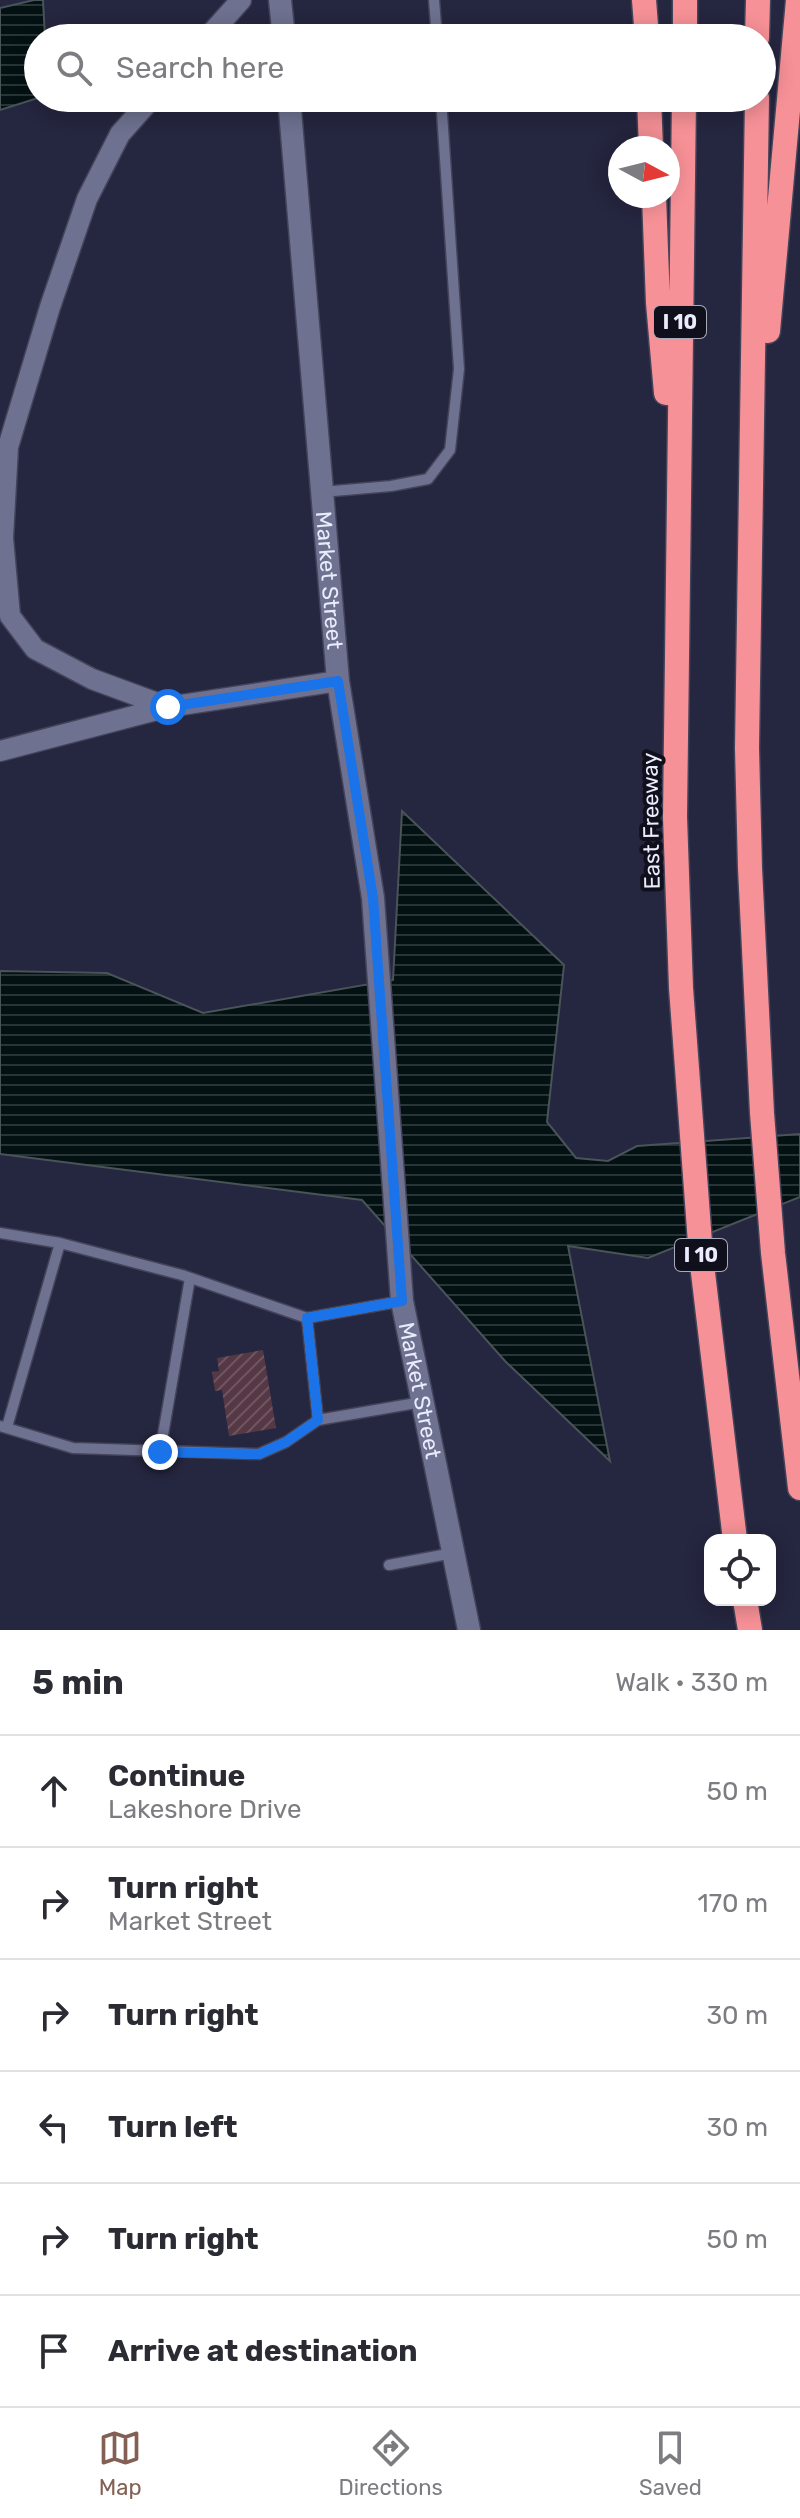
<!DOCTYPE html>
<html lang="en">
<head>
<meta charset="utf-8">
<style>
  :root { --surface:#fff; --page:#f2f2f3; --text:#2b2b33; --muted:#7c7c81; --line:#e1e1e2; --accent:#846054 }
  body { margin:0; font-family:Rubik,sans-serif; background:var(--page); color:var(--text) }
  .controls { position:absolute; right:24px; bottom:24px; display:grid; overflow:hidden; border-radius:16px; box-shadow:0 4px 20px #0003 }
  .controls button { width:72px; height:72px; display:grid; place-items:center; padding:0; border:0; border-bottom:2px solid var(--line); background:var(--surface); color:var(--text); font:40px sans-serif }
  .compass { position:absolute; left:608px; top:136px; width:72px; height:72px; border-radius:50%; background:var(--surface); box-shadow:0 4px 20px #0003; rotate:97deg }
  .stop { position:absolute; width:24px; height:24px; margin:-18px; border:6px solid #1a73e8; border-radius:50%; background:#fff }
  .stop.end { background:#1a73e8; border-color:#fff; box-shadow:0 2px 8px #0008 }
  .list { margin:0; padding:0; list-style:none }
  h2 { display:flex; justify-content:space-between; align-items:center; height:104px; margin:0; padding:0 32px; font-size:34px }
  h2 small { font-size:26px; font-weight:400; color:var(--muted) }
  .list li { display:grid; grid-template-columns:52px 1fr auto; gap:24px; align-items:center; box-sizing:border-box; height:112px; padding:0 32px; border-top:2px solid var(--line) }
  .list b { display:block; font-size:30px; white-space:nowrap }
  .list p { margin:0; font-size:26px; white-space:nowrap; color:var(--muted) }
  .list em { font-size:26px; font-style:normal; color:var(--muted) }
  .icon { flex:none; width:44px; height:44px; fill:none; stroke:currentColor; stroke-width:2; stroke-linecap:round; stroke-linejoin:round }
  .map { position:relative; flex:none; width:800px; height:1630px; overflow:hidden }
  .search { position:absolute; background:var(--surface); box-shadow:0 4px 20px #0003; left:24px; right:24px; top:24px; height:88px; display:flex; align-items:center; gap:20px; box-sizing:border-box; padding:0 28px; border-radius:44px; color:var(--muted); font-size:30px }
  .sheet { height:776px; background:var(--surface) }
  nav { display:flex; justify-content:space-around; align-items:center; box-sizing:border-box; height:112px; border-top:2px solid var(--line); background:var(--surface); font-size:22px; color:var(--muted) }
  nav a { display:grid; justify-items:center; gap:4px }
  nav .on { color:var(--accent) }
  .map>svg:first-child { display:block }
  .water { fill:url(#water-rules); stroke:#495359; stroke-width:2 }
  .building { fill:url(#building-hatch) }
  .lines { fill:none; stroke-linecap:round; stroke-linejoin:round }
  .service-casing { stroke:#434359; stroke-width:13 }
  .minor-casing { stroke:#434359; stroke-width:23 }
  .tertiary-casing { stroke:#434359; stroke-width:25 }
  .motorway-casing { stroke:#434359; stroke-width:27 }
  .service { stroke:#6e718f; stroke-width:10 }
  .minor { stroke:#6e718f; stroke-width:20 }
  .tertiary { stroke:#6e718f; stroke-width:22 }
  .motorway { stroke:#f69197; stroke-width:24 }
  .route { stroke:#1a73e8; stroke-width:10 }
  .labels { text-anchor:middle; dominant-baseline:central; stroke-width:8; stroke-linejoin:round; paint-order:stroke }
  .shield { fill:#10101c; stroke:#a9aaba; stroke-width:2 }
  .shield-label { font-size:20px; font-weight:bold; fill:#eaecfd }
  .street-label { font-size:22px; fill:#eaecfd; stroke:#10101c }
</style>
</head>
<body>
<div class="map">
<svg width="800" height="1630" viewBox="0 0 800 1630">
  <defs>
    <pattern id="water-rules" width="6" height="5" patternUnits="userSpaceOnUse" patternTransform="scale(2)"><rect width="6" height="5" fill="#041113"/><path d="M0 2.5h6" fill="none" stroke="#293436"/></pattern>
    <pattern id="building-hatch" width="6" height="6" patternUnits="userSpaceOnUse" patternTransform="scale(2)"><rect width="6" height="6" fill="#563845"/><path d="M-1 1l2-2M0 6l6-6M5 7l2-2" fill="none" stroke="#6e5561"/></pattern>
  </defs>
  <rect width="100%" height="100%" fill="#25263f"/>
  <path class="water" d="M34 0H43L45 38H38V98L0 110V8Z
    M402 811 564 965 547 1122 576 1158 608 1161 637 1146 800 1134V1197L648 1258 568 1246 610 1461 505 1361 362 1200 0 1154V971L107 973 203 1013 393 980Z"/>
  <path class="building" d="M263 1350 276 1428 229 1436 222 1390 215 1391 212 1372 219 1371 217 1358Z"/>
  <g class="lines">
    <g class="service-casing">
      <path id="service" d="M434 0 437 38
        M322 492 391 486 428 479 450 450 459 369 441 98
        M0 1233 60 1243 182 1275 307 1318 402 1301
        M307 1318 318 1420
        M0 1426 73 1448 259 1454 286 1442 318 1420 422 1402
        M7 1427 60 1243
        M160 1452 190 1278
        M389 1565 453 1553"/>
    </g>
    <g class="minor-casing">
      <path id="minor" d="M207 38 241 0
        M152 98 120 134 87 199 50 307 8 447 3 538 10 616 35 649 92 679 168 707 338 681
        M0 751 168 707"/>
    </g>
    <g class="tertiary-casing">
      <g id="tertiary">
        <path d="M280 0 284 38"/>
        <path id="s1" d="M289 98 338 681 373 898 402 1301 469 1630"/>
      </g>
    </g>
    <g class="motorway-casing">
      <path id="motorway" d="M644 0 647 38
        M685 38V0
        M757 38 758 0
        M649 98 651 148
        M684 98 675 817 681 988 701 1256 735 1540
        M757 98 747 748 750 868 762 1113 773 1253 800 1488
        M654 196 658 303 666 393
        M768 331 798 0
        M745 1600 750 1630"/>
    </g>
    <use href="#service" class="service"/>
    <use href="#minor" class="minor"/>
    <use href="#tertiary" class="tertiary"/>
    <use href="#motorway" class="motorway"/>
  </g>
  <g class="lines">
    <path class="route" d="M160 1452 259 1454 286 1442 318 1420 307 1318 402 1301 373 898 338 681 168 707"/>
  </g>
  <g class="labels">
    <g class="shield">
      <rect x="654" y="306" width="52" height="32" rx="6"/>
      <rect x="675" y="1239" width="52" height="32" rx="6"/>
    </g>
    <g class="shield-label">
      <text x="680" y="322">I 10</text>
      <text x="701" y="1255">I 10</text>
    </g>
    <g class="street-label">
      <text stroke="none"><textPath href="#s1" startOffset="484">Market Street</textPath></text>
      <text transform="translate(651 821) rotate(-91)">East Freeway</text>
      <text stroke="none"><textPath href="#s1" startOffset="1300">Market Street</textPath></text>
    </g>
  </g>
</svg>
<div class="controls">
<button><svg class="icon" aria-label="locate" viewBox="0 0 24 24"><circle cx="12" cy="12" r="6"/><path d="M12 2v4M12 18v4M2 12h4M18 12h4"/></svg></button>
</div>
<svg class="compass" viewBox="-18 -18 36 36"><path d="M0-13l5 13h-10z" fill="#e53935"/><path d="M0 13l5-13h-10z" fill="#7c7c81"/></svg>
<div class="stop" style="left:168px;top:707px"></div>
<div class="stop end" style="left:160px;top:1452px"></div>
<div class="search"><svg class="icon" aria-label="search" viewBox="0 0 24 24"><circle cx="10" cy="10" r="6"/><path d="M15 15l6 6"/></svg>Search here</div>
</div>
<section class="sheet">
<h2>5 min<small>Walk · 330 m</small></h2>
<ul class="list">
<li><svg class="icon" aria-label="ahead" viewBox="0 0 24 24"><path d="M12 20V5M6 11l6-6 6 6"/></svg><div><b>Continue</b><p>Lakeshore Drive</p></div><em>50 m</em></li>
<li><svg class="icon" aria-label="right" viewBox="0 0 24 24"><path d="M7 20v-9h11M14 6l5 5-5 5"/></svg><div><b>Turn right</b><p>Market Street</p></div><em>170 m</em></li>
<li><svg class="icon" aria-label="right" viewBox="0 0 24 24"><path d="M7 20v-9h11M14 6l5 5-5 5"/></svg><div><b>Turn right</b></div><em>30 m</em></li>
<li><svg class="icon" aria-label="left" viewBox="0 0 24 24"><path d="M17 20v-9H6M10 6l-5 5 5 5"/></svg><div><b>Turn left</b></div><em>30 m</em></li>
<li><svg class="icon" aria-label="right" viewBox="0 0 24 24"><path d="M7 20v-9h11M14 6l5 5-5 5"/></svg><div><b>Turn right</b></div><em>50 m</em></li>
<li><svg class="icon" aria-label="arrive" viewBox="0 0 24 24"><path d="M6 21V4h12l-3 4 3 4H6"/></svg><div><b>Arrive at destination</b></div></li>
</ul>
</section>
<nav>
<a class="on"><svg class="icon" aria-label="map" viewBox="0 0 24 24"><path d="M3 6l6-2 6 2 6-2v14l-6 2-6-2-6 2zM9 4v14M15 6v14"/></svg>Map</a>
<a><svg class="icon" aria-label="directions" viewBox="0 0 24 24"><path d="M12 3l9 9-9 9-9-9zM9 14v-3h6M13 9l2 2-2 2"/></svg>Directions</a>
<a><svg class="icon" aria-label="saved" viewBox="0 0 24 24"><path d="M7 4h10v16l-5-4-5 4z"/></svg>Saved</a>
</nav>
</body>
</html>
